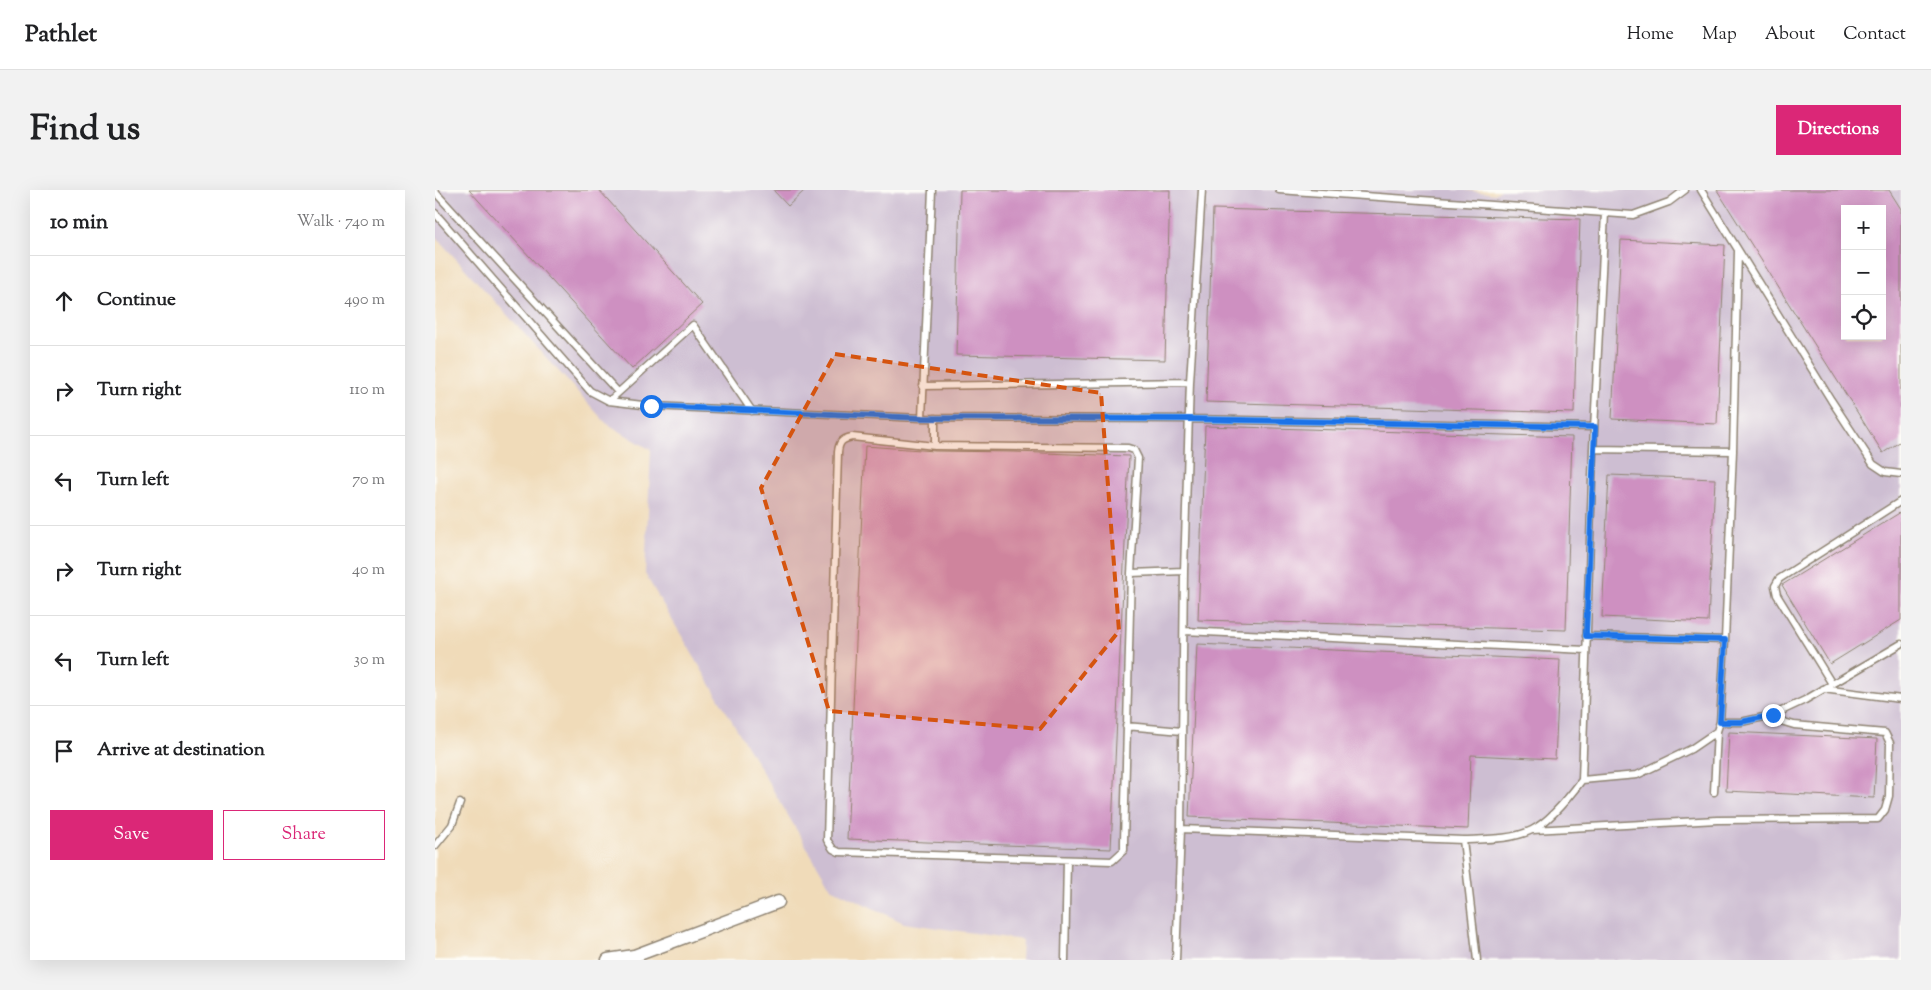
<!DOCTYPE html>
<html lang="en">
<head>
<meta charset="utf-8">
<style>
  :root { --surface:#fff; --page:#f2f2f2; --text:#202124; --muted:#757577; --line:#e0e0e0; --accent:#db2777 }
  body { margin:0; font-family:"Sorts Mill Goudy",serif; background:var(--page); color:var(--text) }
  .controls { position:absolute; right:15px; top:15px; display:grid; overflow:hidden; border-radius:0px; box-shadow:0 5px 20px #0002 }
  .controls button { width:45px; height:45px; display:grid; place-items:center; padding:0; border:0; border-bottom:1px solid var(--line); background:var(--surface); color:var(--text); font:25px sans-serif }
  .stop { position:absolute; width:15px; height:15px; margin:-11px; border:4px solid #1a73e8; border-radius:50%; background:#fff }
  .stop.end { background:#1a73e8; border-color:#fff; box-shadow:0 1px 5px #0008 }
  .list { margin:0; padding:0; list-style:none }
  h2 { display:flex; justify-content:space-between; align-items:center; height:65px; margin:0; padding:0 20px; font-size:21px }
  h2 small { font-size:16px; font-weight:400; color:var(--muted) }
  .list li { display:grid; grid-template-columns:32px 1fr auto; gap:15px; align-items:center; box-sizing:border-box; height:90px; padding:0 20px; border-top:1px solid var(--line) }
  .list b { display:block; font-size:19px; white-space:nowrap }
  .list em { font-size:16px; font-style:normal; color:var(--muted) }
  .actions { display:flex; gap:10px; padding:15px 20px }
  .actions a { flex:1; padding:11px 0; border:1px solid var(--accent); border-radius:0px; text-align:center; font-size:18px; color:var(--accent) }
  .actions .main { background:var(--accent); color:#fff }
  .icon { flex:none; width:28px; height:28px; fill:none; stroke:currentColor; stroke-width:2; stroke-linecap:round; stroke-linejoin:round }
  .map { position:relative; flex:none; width:1466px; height:770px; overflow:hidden; border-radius:0px }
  header { display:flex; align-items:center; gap:30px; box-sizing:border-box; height:70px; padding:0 25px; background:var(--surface); border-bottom:1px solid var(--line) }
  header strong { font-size:24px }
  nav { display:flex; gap:28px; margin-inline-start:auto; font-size:18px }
  .intro { display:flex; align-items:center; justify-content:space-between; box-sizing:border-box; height:120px; padding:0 30px }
  h1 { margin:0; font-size:35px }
  .button { padding:12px 22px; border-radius:0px; background:var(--accent); color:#fff; font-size:18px; font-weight:700 }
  main { display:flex; gap:30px; padding:0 30px }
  aside { flex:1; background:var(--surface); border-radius:0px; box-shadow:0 5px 20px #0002 }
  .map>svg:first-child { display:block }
  .industrial { fill:#cdbed2; fill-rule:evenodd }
  .building { fill:#ce90c1; fill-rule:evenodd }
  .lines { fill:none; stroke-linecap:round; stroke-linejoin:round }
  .lane-casing { stroke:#8e8372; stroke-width:9 }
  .street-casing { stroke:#8e8372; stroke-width:15 }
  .lane { stroke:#fff; stroke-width:6 }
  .street { stroke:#fff; stroke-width:12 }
  .route { stroke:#1a73e8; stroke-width:6 }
  .marked { fill:#d5540f; fill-opacity:0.2; stroke:#d5540f; stroke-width:4; stroke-dasharray:10 6; stroke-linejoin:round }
</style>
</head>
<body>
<header>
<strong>Pathlet</strong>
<nav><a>Home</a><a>Map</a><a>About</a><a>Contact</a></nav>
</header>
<div class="intro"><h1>Find us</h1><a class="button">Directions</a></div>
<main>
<aside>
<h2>10 min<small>Walk · 740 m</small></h2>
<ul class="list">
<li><svg class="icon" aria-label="ahead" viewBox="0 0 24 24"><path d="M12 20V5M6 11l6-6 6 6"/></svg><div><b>Continue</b></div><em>490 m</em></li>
<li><svg class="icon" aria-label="right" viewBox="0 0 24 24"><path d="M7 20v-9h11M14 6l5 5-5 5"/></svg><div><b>Turn right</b></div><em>110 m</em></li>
<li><svg class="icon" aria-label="left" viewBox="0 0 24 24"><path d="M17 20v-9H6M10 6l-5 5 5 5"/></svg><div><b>Turn left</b></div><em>70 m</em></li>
<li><svg class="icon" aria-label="right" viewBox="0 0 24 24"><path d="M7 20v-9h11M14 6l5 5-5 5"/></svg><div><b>Turn right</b></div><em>40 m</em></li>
<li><svg class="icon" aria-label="left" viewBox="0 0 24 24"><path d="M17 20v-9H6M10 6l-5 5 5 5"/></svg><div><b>Turn left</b></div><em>30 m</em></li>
<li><svg class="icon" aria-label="arrive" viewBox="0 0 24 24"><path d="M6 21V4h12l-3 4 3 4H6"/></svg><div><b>Arrive at destination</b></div></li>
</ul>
<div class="actions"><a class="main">Save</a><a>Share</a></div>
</aside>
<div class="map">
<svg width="1466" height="770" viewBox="0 0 1466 770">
  <rect width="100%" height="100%" fill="#fdfcf7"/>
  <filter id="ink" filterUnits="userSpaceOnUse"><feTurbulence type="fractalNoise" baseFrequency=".02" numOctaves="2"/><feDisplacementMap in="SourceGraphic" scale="10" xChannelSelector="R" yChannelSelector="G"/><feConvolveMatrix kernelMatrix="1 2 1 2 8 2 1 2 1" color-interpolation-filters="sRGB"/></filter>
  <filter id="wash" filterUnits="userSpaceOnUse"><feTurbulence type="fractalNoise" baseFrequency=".0096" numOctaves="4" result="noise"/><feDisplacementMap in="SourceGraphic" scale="20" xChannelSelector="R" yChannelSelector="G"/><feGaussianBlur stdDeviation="1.12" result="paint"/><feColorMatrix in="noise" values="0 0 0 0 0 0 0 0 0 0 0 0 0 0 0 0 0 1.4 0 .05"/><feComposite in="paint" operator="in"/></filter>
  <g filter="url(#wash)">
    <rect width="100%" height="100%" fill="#f0dbb9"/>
    <path class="industrial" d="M0 0H1029L1060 4 1066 0H1466V770H586L587 750 469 733 396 698 210 384 216 260 171 233 0 46ZM1410 19H1447V146H1410Z"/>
    <g id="blocks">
      <path class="building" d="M34 0H164L267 114 197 179Z
        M338 0H370L353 16Z
        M525 0H735L730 170 521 165Z
        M1282 0H1454L1466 19V251L1448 263ZM1410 19H1447V146H1410Z
        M778 19 1145 29 1139 223 771 212Z
        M1186 50 1290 55 1282 234 1177 229Z
        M770 236 1137 247 1131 440 763 430Z
        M430 256 500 261 579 262 694 266 676 659 412 649Z
        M1174 285 1280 289 1273 432 1167 427Z
        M1466 322V430L1395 474 1347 395Z
        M762 454 1125 470 1120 569 1036 565 1033 639 754 627Z
        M1294 542 1442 549 1439 608 1291 601Z"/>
    </g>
  </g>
  <g filter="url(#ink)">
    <use href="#blocks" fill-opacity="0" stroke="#8e8372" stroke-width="1"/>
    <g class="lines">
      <g class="lane-casing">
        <path id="lane" d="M844 0 1170 23
          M1266 0 1396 210 1438 274 1450 282 1466 284
          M0 2 182 201
          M0 23 155 201 174 211 216 216 487 228 754 229 1159 237
          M488 196 755 192
          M174 211 258 135 317 221
          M487 228 497 0
          M500 228V256
          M417 247 500 256 693 258 699 260 703 268 696 383 689 651V660L677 671 404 662 398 659 392 650 403 262C404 252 407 249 417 247Z
          M1298 261 1303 61
          M696 383 749 381
          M749 441 1151 460
          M1151 446 1290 450
          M1397 494 1342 405 1340 396 1344 389 1466 311
          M1388 499 1466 509
          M1285 532H1306L1338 525 1370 510 1466 454
          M691 536 747 541
          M1147 590 1202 585 1256 559 1278 544 1282 541 1285 532 1290 450 1298 261 1158 259
          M1279 602 1282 541
          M746 639 1028 650C1051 649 1076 650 1097 640 1115 631 1135 606 1147 590L1158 259 1170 23 1198 25 1234 12 1250 0
          M1098 640 1282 630 1443 629 1450 620 1454 606 1455 553 1450 543 1359 535 1349 532 1338 525
          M1028 650 1042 770
          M0 656 17 635 25 613
          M630 770 632 670
          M741 770 746 639 749 381 755 192 767 0"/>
      </g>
      <g class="street-casing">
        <path id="street" d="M173 770 199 766 343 712"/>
      </g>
      <use href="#lane" class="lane"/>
      <use href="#street" class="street"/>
    </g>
  </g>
  <g class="lines" filter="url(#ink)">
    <path class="route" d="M216 216 487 228 754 229 1160 237 1151 446 1290 450 1285 532H1306L1338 525"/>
  </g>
  <path class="marked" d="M400 164 666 203 684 441 605 539 394 521 326 298Z"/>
</svg>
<div class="controls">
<button>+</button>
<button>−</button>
<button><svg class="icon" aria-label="locate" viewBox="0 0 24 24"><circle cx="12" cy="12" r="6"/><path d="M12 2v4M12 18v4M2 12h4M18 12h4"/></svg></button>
</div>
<div class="stop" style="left:216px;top:216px"></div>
<div class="stop end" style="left:1338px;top:525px"></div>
</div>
</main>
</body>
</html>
